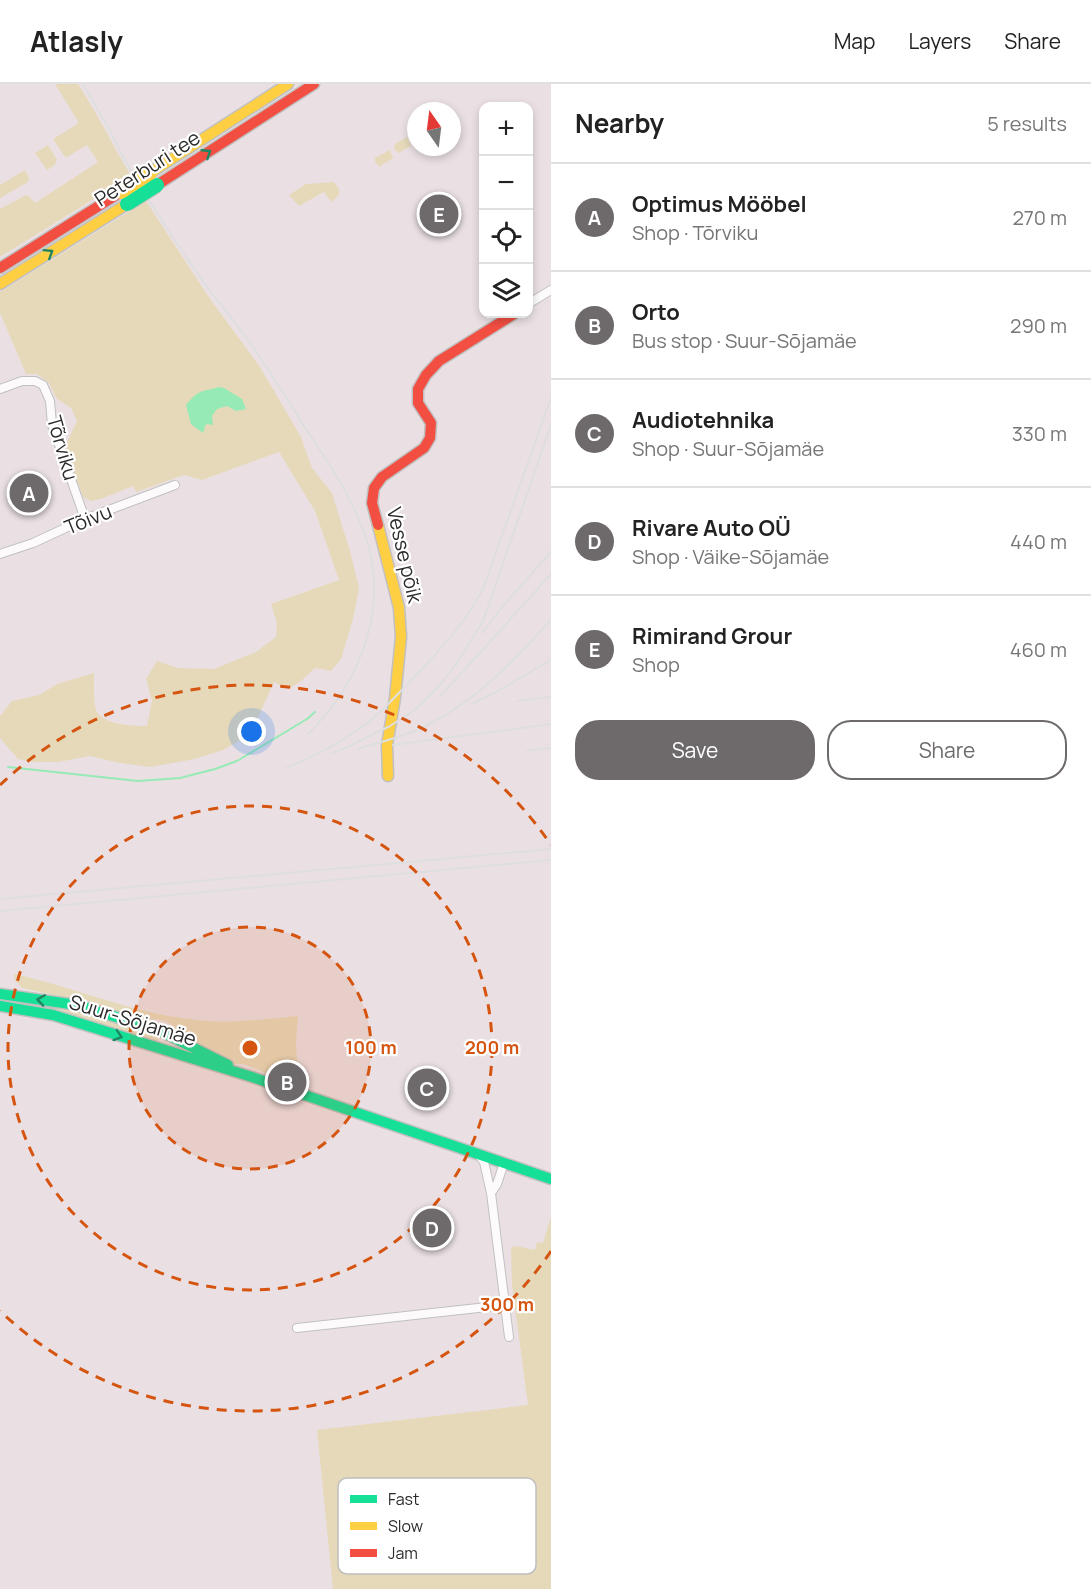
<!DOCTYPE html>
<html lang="en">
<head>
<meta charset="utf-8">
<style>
  :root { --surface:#fff; --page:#f6f6f6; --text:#222; --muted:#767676; --line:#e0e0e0; --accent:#6e6a6b }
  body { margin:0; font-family:Manrope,sans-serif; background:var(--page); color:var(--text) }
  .controls { position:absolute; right:18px; top:18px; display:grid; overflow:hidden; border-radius:12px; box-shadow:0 3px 9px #0003 }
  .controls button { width:54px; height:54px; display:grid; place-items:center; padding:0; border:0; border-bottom:2px solid var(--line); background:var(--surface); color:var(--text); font:30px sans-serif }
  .compass { position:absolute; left:407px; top:18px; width:54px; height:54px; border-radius:50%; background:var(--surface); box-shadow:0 3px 9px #0003; rotate:346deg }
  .you { position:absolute; left:252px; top:648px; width:21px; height:21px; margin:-15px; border:4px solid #fff; border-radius:50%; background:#1a73e8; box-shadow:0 0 0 9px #1a73e833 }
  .badge { display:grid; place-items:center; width:39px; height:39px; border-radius:50%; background:var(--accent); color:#fff; font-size:20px; font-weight:700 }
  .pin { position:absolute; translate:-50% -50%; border:3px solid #fff; box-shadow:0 2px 6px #0006 }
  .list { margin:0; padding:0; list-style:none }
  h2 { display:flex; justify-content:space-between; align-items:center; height:78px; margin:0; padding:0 24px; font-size:26px }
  h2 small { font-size:20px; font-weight:400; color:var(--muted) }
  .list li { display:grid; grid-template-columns:39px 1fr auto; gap:18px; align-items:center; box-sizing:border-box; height:108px; padding:0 24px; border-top:2px solid var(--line) }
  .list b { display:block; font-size:22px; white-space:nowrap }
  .list p { margin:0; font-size:20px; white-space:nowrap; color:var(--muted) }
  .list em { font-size:20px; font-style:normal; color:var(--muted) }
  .actions { display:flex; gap:12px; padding:18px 24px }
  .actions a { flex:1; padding:14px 0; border:2px solid var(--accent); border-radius:24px; text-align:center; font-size:21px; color:var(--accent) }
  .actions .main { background:var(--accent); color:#fff }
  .icon { flex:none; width:33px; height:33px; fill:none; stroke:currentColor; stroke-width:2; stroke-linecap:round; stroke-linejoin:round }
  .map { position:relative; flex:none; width:551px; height:1505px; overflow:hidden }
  header { display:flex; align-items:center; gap:36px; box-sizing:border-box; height:84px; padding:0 30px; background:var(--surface); border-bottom:2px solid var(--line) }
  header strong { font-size:28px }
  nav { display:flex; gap:33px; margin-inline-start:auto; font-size:21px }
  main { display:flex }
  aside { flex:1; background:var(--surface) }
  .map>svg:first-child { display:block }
  .green { fill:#e6d9ba }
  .water { fill:#95eab5 }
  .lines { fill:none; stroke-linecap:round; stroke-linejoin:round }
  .stream { stroke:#95eab5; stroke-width:2 }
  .street-casing { stroke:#c1c0c0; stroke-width:10 }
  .fast-casing { stroke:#c1c0c0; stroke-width:13 }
  .slow-casing { stroke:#c1c0c0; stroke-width:13 }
  .jam-casing { stroke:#c1c0c0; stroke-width:13 }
  .street { stroke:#fcfafb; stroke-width:8 }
  .fast { stroke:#16e098; stroke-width:10 }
  .slow { stroke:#ffcf43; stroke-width:10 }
  .jam { stroke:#f24e42; stroke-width:10 }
  .rail { stroke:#dededf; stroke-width:2 }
  .fast-bridge-casing { stroke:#c1bebe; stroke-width:16; stroke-linecap:butt }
  .slow-bridge-casing { stroke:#c1bebe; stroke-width:16; stroke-linecap:butt }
  .fast-bridge { stroke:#16e098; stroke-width:14 }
  .slow-bridge { stroke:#ffcf43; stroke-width:14 }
  .oneway { stroke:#208662 }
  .ring { fill:none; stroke:#d5540f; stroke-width:3; stroke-dasharray:10 8 }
  .labels { text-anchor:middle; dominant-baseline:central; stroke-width:4.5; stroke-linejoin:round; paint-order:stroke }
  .street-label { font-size:20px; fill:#2b2b2b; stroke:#fff }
  .key { fill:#fff; stroke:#bfbfbf; stroke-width:1.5 }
  .key-label { font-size:16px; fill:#2b2b2b }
  .centre { fill:#d5540f; stroke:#fff; stroke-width:3 }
  .ring-label { font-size:18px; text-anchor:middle; font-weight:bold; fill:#d5540f; stroke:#fff; stroke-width:4.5; stroke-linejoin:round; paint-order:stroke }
</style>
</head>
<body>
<header>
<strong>Atlasly</strong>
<nav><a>Map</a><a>Layers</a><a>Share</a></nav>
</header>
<main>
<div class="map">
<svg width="551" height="1505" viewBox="0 0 551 1505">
  <rect width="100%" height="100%" fill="#eae0e3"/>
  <path class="green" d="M55 0H78C97 29 113 61 131 92L0 173V125L26 111 29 112 35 119 98 78 87 61 67 73H65L53 55 79 39Z
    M407 53 411 62 398 69 394 64 395 60Z
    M48 61 57 76 55 81 47 86 35 69Z
    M390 66 393 74 379 83 375 77V74Z
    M25 86 29 94 28 98 0 114V101Z
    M334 98 339 105V111L331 118 324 108 299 122 289 111 306 100Z
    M146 117 208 212 260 283 301 353 312 384 332 409 350 467 359 504 353 535 341 575 331 587 315 584 300 598 288 605 274 598 250 651 223 666 195 675 150 683 120 679 90 672 58 678H35L18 675 0 654V632L12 617 39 611 57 600 94 589C94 598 93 621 97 628 105 641 133 642 147 642L152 617 146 595 157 577 178 584 214 585 256 568 276 553 277 540 271 520 339 496 315 427 279 368 202 396 184 391 136 408 133 402 101 415 91 417 83 413 65 362 77 337 71 324 57 315 49 299 37 290H26L0 229V208Z
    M14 890C75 903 134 930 197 936 231 940 264 935 298 932L296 958 298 994 301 998 296 1000 287 995 271 992 270 993 263 988 244 980H232L194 959 166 937 156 935 145 936 90 919 22 904 15 896Z
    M19 918 75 926 91 930 156 950 158 952V956L156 958 149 957 63 929 20 921Z
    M551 1133V1505H333L317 1346 528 1321 512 1201 511 1163 517 1162 535 1166 537 1158 543 1159Z"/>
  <path class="water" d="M218 303 224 304 242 315 246 325 236 327 227 322 217 325 212 332 213 341 206 340 203 349 191 340 186 321C191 315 196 309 203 307 208 305 212 306 218 303Z"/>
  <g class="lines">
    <path class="stream" d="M8 683 138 697 180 694 215 685 237 677 307 635 315 628"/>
    <g class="street-casing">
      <path id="street" d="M528 220 551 206
        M0 305 22 297H35L43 301 50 317 52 341 58 358 85 435
        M0 470 33 459 85 435 175 401
        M478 1070 484 1078 491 1109 509 1253
        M491 1109 497 1100 504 1079
        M297 1244 505 1221"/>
    </g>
    <g class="fast-casing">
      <path id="fast" d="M0 910 77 921 158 946 228 981
        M0 922 53 931 252 993 551 1095"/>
    </g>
    <g class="slow-casing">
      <path id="slow" d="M150 89 288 0
        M0 200 127 120
        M378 441 399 524 401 553 395 614 387 661 388 692"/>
    </g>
    <g class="jam-casing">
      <path id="jam" d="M157 101 314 0
        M0 184 121 108
        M378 441 372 419 374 404 382 393 424 364 430 354 431 339 418 319V305L426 291 439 277 514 230"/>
    </g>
    <use href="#street" class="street"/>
    <use href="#fast" class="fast"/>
    <use href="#slow" class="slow"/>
    <use href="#jam" class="jam"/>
    <path class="rail" d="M83 0C92 16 101 31 110 47 116 59 122 72 129 83 151 121 175 158 200 193 218 219 240 243 257 269 274 293 289 318 304 342 329 379 355 417 368 461 388 530 357 602 308 650
      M482 549 507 517 551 468
      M441 611 480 569 551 490
      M518 617 551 613
      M472 620 496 608 551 576
      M393 661 551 640
      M358 665C380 658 403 653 424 643 476 617 513 578 551 536
      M527 667 551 664
      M332 669 348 663 390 642 416 625 439 602 457 579 483 537 551 341
      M286 684C320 670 353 653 380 628 395 614 408 599 422 585 447 558 465 538 483 505L551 314
      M0 815 551 765
      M0 827 551 776"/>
    <g class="fast-bridge-casing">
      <path id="fast-bridge" d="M127 120 157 101"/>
    </g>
    <g class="slow-bridge-casing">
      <path id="slow-bridge" d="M121 108 150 89"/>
    </g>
    <use href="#fast-bridge" class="fast-bridge"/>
    <use href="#slow-bridge" class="slow-bridge"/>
  </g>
  <defs><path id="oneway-chevron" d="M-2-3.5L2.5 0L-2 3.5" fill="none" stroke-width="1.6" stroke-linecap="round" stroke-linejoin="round" transform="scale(1.5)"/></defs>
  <g class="oneway">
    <use href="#oneway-chevron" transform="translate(207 69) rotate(-33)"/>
    <use href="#oneway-chevron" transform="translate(49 169) rotate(-32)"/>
    <use href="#oneway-chevron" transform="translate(41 916) rotate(-171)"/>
    <use href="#oneway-chevron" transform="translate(118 952) rotate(18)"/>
  </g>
  <circle cx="250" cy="964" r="121" fill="#d5540f" fill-opacity=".12"/>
  <g class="ring">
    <circle cx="250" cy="964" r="121"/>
    <circle cx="250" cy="964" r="242"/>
    <path d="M551 1167A363 363 0 0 1 0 1227M0 701A363 363 0 0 1 551 761"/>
  </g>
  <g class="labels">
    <g class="street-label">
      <text transform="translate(147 84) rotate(-33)">Peterburi tee</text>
      <text transform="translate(63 364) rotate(74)">Tõrviku</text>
      <text transform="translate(88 435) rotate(-22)">Tõivu</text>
      <text transform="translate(405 471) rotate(77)">Vesse põik</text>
      <text transform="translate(133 936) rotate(17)">Suur-Sõjamäe</text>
    </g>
  </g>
  <rect x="338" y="1394" width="198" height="96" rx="9" class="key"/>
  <rect x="350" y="1411" width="27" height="8" fill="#16e098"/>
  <rect x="350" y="1438" width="27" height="8" fill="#ffcf43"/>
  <rect x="350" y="1465" width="27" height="8" fill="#f24e42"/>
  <g class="key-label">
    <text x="388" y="1421">Fast</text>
    <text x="388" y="1448">Slow</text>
    <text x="388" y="1475">Jam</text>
  </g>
  <circle cx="250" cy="964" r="9" class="centre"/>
  <g class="ring-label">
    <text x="371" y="970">100 m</text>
    <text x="492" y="970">200 m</text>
    <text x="507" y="1227">300 m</text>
  </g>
</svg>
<div class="controls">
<button>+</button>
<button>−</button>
<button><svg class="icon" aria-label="locate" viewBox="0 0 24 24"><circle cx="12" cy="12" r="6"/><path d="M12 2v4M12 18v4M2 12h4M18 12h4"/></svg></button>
<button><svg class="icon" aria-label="layers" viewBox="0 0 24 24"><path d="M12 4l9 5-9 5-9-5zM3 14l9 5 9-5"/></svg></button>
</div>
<svg class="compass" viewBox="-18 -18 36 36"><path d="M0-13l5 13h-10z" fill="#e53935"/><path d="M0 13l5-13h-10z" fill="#767676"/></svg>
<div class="you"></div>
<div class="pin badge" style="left:29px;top:409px">A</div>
<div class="pin badge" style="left:287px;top:998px">B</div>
<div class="pin badge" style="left:427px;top:1004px">C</div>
<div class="pin badge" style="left:432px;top:1144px">D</div>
<div class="pin badge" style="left:439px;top:130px">E</div>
</div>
<aside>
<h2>Nearby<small>5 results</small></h2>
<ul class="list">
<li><span class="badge">A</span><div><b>Optimus Mööbel</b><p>Shop · Tõrviku</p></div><em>270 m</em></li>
<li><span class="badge">B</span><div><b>Orto</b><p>Bus stop · Suur-Sõjamäe</p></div><em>290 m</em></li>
<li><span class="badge">C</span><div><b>Audiotehnika</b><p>Shop · Suur-Sõjamäe</p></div><em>330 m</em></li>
<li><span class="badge">D</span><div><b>Rivare Auto OÜ</b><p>Shop · Väike-Sõjamäe</p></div><em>440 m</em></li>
<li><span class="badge">E</span><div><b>Rimirand Grour</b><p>Shop</p></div><em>460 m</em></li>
</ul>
<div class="actions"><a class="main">Save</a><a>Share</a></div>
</aside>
</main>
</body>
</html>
